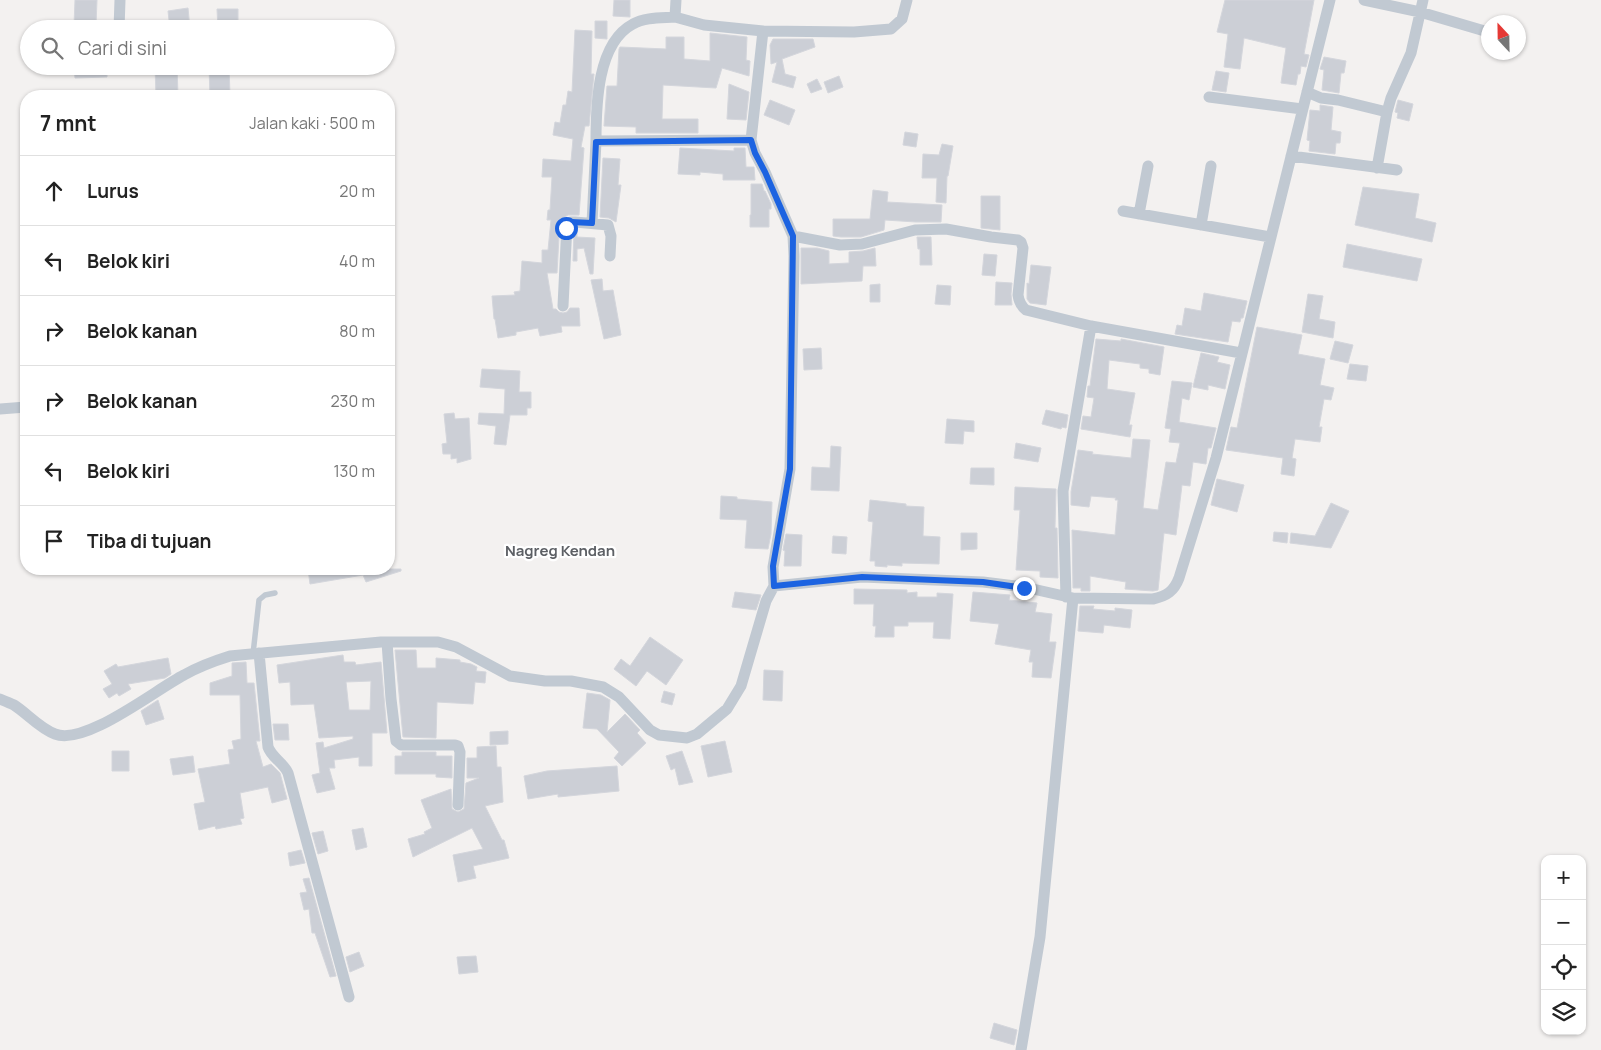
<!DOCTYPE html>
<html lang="id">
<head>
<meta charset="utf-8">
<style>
  :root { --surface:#fff; --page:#f2f2f2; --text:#222; --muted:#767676; --line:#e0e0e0 }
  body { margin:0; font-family:Manrope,sans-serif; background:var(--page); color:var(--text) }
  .controls { position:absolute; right:15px; bottom:15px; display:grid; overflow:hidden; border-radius:10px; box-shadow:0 1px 4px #0004 }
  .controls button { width:45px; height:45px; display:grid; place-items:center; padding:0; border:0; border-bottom:1px solid var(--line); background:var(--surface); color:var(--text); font:25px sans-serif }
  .compass { position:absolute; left:1481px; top:15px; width:45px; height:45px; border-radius:50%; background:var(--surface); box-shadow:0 1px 4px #0004; rotate:338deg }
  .stop { position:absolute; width:15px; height:15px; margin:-11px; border:4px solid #1c63e1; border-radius:50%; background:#fff }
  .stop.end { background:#1c63e1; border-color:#fff; box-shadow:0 1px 5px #0008 }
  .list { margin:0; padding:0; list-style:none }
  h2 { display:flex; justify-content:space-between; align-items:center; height:65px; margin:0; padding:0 20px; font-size:21px }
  h2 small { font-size:16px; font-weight:400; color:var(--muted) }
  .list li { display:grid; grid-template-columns:32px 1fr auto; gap:15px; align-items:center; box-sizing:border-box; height:70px; padding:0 20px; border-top:1px solid var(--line) }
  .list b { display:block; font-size:19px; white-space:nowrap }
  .list em { font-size:16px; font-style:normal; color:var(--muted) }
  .icon { flex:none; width:28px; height:28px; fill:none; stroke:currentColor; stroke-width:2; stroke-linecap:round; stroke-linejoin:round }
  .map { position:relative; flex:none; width:1601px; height:1050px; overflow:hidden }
  .search { position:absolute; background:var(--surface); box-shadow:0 1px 4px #0004; left:20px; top:20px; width:375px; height:55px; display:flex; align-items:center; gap:12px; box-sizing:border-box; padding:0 18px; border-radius:28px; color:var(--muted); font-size:19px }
  .panel { position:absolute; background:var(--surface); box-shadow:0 1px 4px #0004; left:20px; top:90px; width:375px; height:485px; border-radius:20px }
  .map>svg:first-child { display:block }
  .building { fill:#cccfd6; stroke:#d4d6dc; fill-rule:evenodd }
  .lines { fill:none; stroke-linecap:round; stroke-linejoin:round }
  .lane { stroke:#c1c9d2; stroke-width:5.5 }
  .street { stroke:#c1c9d2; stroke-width:11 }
  .route { stroke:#1c63e1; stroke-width:6 }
  .labels { text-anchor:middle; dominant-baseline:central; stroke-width:4.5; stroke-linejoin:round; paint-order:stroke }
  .quarter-label { font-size:15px; font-weight:bold; fill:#5d6065; stroke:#fff }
</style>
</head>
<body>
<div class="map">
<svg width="1601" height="1050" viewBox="0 0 1601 1050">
  <rect width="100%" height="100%" fill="#f3f1f0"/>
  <path class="building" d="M75 0H97L96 25H74Z
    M614 0H630V17L613 16Z
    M1225 0H1314L1304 54 1309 55 1306 67 1301 66 1300 74H1298L1296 85 1281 83 1286 48 1244 38 1240 69 1224 67 1228 34 1217 32Z
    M188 8 190 29H170L168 11Z
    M217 9H238V29H218Z
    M595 21H607V39L595 38Z
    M575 30 592 31 591 74H594L589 126H585L581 147 584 148 579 215H568L560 220 557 273H547L553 309H556L559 312 563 313 567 312 570 308H579L580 326H561L562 332 540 336 538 328 516 332V335L498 338 495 319H494L492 296 515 295 514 292 520 291 522 261 542 263V250H548L551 220H547L548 210H550L552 177H542L543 159 571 161 573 139 553 135 555 122 560 123 563 105H566L568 91 572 92Z
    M710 33 747 37 746 60 750 61 749 76 722 68 716 88 663 85 662 119H698V133H636V127L604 126 607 86H617L619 49 620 47 666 49V37H684V59L710 61Z
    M773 39H813L815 47 782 59 785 74 796 77 793 88 772 82 777 62 771 64 770 45Z
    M1324 57 1346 61 1344 73H1341L1339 93 1322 90 1324 70 1320 69Z
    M74 66H107V77L75 78Z
    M155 66H177L178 96H156Z
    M209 66H229L230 96H210Z
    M1216 71 1229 73 1226 92 1212 90Z
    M839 76 843 87 828 93 824 82Z
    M817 79 822 89 811 93 807 84Z
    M729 84 749 92 746 120 727 119Z
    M770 100 795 110 789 125 764 115Z
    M1398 100 1413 104 1409 121 1397 118 1398 113 1395 112Z
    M1320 105 1333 107 1331 130 1341 132 1340 143H1336L1335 154 1309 151 1310 141 1307 140 1310 110 1320 111Z
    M905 132 918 134 916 147 903 145Z
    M942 144 953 146 948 176H947L946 203 936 202 937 178H922L923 154 939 155Z
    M680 148 734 151V148H745L746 167H754L755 180H723V174L700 172V175L678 174Z
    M603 158 620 159 618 185H621L616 222 609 218 600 217Z
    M751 184H762L764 191H765L771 204V209H769V227H750V215H751Z
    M1363 187 1419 194 1415 218 1436 223 1432 242 1355 225Z
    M873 190 888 192 887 202 942 205 941 222H916L885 220 884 230 861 237H841L833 236V219H870Z
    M981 196H1000V230L981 228Z
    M574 230H577V237L595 238 593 274H590L584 248 577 249V261H573Z
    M917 237H931L932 265H920V249H918Z
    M1347 244 1422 259 1417 281 1343 267Z
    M801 248H817L829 251V264L849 263V252L863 251 875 248 876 266H863L862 281 801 284Z
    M984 254 997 255 995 276 982 275Z
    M1031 265 1051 267 1046 305 1030 303 1027 299V283L1029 284Z
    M602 279 603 291 613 290 621 335 604 339 591 280Z
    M996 282 1012 283 1011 294 1012 305H995Z
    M880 284V302H870V285Z
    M937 285 951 286 950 305 935 304Z
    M1204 293 1247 301 1243 318H1241L1240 322 1232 321 1228 342 1175 334 1177 325 1182 326 1185 308 1201 311Z
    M1308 294 1323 296 1319 319 1335 322 1333 338 1302 332Z
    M1257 327 1302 335 1298 354 1325 359 1320 385 1334 388 1331 400 1324 399 1319 427H1322L1320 442 1295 439 1292 458 1296 459 1294 476 1281 474 1283 458 1226 450 1231 427 1237 428Z
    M1096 339 1121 341V339L1164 347 1160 375 1149 373V369L1140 368V364L1109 360 1107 389 1135 393 1129 425H1132L1130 437 1081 429 1083 416 1091 417 1094 398 1087 397 1088 386H1090Z
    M1335 341 1353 345 1348 363 1330 359Z
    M821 348 822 369 804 370 803 349Z
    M1201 353 1219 357 1217 362 1230 365 1225 389 1208 385V390L1193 387Z
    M1350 364 1368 366 1366 381 1347 379Z
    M482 369 520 371 519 392H531V408H527V415H510L506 445 494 444 496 426 478 424 479 413 504 414 505 389 480 387Z
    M1172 381 1192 383 1189 400 1182 398 1179 422 1216 428 1211 448H1208L1206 464 1193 462 1190 486 1182 485 1176 535 1164 533 1158 590 1153 591 1125 589 1126 582 1090 576V591H1081V588H1073L1072 530 1115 535 1118 500H1115L1116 498 1091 496 1089 507 1071 505V492L1078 450 1093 452 1092 454 1131 458 1133 439 1150 440 1143 508 1158 510 1166 462 1176 463 1180 443 1169 442 1171 429 1165 428Z
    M1046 410 1068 415 1066 428 1062 427 1061 429 1042 424Z
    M454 413 455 419 469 418 471 459 457 463V458L451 459V454H443L442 444 447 443 444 414Z
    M947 419 974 421V432L964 431 963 444 945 443Z
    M1016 443 1041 448 1038 462 1014 458Z
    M831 446 841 447 839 491 811 490 812 467 830 468Z
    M971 468H994V485L970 484Z
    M1217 479 1244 485 1237 512 1211 505Z
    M1015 487 1056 489 1055 528H1057L1058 578 1040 577V571L1016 570 1020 510H1014Z
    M721 496 737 497V499L772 502 771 534 768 549 745 548 747 520 720 519Z
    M870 500 906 504V506L924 507 923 536 940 537 939 564 902 563V566L887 565V567L875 566V561H870L873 522 868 521Z
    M1331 503 1349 511 1331 548 1290 543 1291 533 1315 536Z
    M1274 532 1288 533 1287 543 1273 541Z
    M961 533H977V549L961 550Z
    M786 534 802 535 801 566H784L785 551 783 550Z
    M833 536 847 537 846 554 832 553Z
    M308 569H401V571L366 582 363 575 310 584Z
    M854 589 907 590V593L917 592V597H937V593L953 594 950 639 933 638 934 622H908V626H894V637H875L876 626H873L874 604H854Z
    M735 592 761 595 756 610 732 607Z
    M973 592 1010 595 1009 600 1037 603 1035 612 1052 614 1049 642H1056L1051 678 1032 677 1033 662H1029L1031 650 995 644 999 624 970 621Z
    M1080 606H1094L1093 609 1115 611V608L1132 610 1130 628 1104 625 1103 633 1078 631Z
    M650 637 683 660 666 685 647 671 636 686 614 669 621 659 630 666Z
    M395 650H416L417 668H436V658L460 660V662L471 664 477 667 476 671 486 672 485 683 475 682 473 704 437 702 436 738 403 737Z
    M343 655 344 662H355L356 665 381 662 387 733H372V766H359V757L334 760 335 768H329L335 789 317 793 312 775 320 773 316 743 323 742 324 748 353 739V736L319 738 314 704 291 705 290 682 279 683 277 665ZM371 681 370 710H349L346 682Z
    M168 658 171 674 165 678 128 684 131 689 119 696 117 693 109 698 103 689 112 684 104 671 116 664 118 667Z
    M246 662 247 683H254L260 741H256L263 767 271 764 280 773 287 799 272 803 268 787 240 793 244 818 240 819 242 824 216 829 215 826 199 830 194 804 205 802 198 769 230 764 228 750 234 749 232 741 241 739 240 695H210V683L232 676V663Z
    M764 670 783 671 782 701 763 700Z
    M664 691 675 694 672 705 661 702Z
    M587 693 601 695 610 700 607 732 625 714 640 730 637 733 646 743 622 766 614 758 619 752 597 729 583 728Z
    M158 700 164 719 146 725 141 711Z
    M273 724H288L289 740H275Z
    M508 731V744L490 745V732Z
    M725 741 732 772 708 777 701 746Z
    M496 746 497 767H501L503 802 485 806 502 840H504L509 858 473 866 476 878 458 882 453 855 483 849 472 828 413 857 408 839 425 834 424 832 432 828 421 800 451 789 452 809 458 812 464 809 466 783 479 778H467V758H477V747Z
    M112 751H129V771H112Z
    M682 751 693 782 679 785 675 768 671 770 666 756Z
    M402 752H436V756H452V778L436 777V774H395V756H402Z
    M193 756 195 772 173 775 170 759Z
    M617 766 619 791 558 797V794L528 799 524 776 547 771Z
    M363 828 367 847 356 850 352 830Z
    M323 831 328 851 318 854 312 833Z
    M301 850 305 863 290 866 288 853Z
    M309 878 336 976 330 977 316 936 315 933H312L309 909 304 910 300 893 307 892 303 879Z
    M359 952 364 966 350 972 346 957Z
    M476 956 478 972 459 974 457 957Z
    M994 1023 1017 1030 1014 1045 990 1038Z"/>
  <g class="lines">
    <path class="lane" d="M253 654 259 600 265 595 275 593"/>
    <path class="street" d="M676 0 675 17 704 25 763 31 751 140 755 153 765 172 793 236 794 256 790 469 773 567 774 586
      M1364 0 1420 12 1488 32
      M675 17C662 18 645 17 633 24 597 43 596 105 596 141L751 140
      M119 29 120 0
      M763 31 854 32 891 29 902 19 907 0
      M1307 92 1321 98 1338 100 1387 112
      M1209 97 1302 109
      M1291 156 1397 170
      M1377 168 1387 112 1391 98 1411 53 1423 0
      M1123 211 1270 237
      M1139 214 1148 166
      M592 223 596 141
      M1201 225 1211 166
      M793 236 840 245 862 244 915 230 946 229 991 237 1018 240 1021 242 1023 248 1018 295C1019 302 1021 306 1026 310L1091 326 1241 353
      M563 306 567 224 571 222H575L608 225 611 236 610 256
      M0 409 26 407
      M1066 597 1063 491 1091 326
      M387 642 391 699 396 741 401 745H455L458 746 460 752 458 805
      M259 653 268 747C272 758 283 762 288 773L349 997
      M0 699C5 701 10 703 14 705 28 714 39 728 55 734 85 746 155 690 184 675 198 667 214 661 230 656L381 642H438L456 647 510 676 545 681H571L603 687 619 697 650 730 659 735 687 738 697 734 727 709 741 686 766 601 774 586 862 577 983 582 1024 587 1073 598
      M1021 1050 1040 937 1073 598 1153 599C1167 596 1174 591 1179 578L1216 458 1330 0"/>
  </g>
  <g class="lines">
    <path class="route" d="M566 228 571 222 592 223 596 142 751 140 755 153 765 172 793 236 790 469 773 566 774 586 862 577 983 582 1024 588"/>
  </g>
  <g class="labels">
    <g class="quarter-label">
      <text x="560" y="550">Nagreg Kendan</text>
    </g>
  </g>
</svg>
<div class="controls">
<button>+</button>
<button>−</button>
<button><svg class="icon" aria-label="locate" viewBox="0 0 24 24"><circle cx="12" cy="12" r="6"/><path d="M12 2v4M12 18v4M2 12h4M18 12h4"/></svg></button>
<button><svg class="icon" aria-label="layers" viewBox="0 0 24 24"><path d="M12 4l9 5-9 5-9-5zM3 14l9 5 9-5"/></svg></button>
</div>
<svg class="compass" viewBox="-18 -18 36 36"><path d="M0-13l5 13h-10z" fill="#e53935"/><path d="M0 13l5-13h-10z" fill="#767676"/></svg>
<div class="stop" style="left:566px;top:228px"></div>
<div class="stop end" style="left:1024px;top:588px"></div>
<div class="search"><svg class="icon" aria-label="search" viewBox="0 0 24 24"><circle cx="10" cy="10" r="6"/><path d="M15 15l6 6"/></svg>Cari di sini</div>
<section class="panel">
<h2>7 mnt<small>Jalan kaki · 500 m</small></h2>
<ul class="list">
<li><svg class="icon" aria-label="ahead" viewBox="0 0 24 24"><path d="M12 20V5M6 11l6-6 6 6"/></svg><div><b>Lurus</b></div><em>20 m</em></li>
<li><svg class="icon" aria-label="left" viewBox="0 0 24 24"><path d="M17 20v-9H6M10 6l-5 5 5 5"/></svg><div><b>Belok kiri</b></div><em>40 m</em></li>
<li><svg class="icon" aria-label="right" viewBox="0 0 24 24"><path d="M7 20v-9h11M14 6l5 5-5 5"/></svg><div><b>Belok kanan</b></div><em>80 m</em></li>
<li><svg class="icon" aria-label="right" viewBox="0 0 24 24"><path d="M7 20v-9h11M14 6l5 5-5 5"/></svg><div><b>Belok kanan</b></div><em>230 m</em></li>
<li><svg class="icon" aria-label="left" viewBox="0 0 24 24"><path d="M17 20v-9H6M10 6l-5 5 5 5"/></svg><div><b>Belok kiri</b></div><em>130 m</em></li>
<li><svg class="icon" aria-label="arrive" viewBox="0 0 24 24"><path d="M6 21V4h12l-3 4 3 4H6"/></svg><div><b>Tiba di tujuan</b></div></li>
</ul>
</section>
</div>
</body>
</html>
